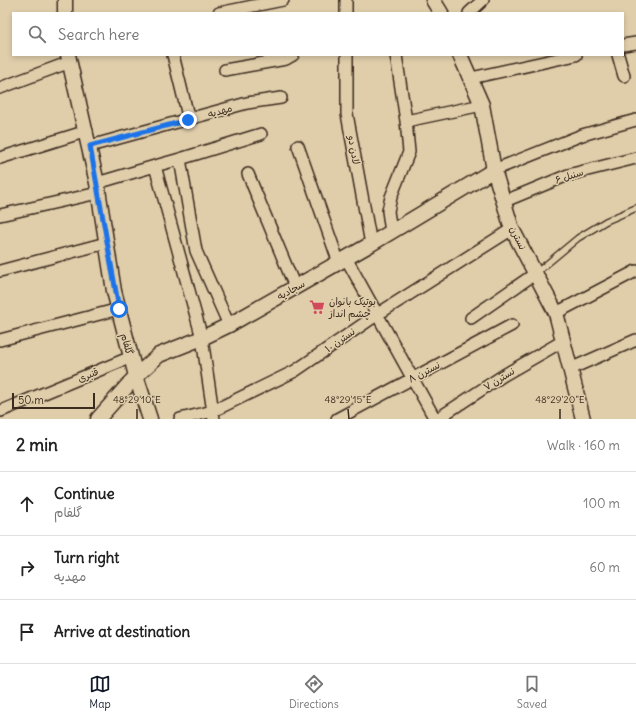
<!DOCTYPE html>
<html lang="en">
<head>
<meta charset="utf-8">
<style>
  :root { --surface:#fff; --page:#f2f2f2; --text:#222; --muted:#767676; --line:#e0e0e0; --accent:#111827 }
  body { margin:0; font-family:Delius,"Playpen Sans Arabic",sans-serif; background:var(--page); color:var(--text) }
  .scale { position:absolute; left:12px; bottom:10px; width:83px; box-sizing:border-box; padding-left:4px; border:2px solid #3b2a1e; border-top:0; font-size:11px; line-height:14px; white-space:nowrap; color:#3b2a1e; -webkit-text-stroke:3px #e0ceab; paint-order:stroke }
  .stop { position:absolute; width:12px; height:12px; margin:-9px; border:3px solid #1a73e8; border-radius:50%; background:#fff }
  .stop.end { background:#1a73e8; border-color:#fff; box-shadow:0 1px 4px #0008 }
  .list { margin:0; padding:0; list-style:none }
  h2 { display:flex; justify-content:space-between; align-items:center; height:52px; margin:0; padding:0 16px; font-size:17px }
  h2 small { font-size:13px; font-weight:400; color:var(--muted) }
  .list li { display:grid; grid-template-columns:26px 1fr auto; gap:12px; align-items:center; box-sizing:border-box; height:64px; padding:0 16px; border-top:1px solid var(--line) }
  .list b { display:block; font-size:15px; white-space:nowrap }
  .list p { margin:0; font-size:13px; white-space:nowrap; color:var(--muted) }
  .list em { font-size:13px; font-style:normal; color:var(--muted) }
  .icon { flex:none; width:22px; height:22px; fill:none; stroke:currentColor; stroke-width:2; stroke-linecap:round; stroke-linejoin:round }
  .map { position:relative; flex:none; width:636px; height:419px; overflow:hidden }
  .search { position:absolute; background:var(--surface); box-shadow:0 2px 6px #0003; left:12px; right:12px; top:12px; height:44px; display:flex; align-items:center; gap:10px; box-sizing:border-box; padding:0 14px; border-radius:0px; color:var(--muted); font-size:15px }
  .sheet { height:244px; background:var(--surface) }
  nav { display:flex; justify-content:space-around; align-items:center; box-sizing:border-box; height:56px; border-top:1px solid var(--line); background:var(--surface); font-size:11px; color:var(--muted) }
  nav a { display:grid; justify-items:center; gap:2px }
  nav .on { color:var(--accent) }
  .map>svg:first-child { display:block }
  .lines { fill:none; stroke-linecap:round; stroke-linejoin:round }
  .service-casing { stroke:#3b2a1e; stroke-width:8 }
  .minor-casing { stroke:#3b2a1e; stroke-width:14 }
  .tertiary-casing { stroke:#3b2a1e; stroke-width:17 }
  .service { stroke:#e0ceab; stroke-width:5.5 }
  .minor { stroke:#e0ceab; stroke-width:11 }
  .tertiary { stroke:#e0ceab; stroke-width:14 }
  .route { stroke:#1a73e8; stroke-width:5 }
  .ticks { fill:none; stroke:#3b2a1e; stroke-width:1.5 }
  .labels { text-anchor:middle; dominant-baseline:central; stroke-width:3; stroke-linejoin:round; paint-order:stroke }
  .street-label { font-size:10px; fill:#3b2a1e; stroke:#e0ceab }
  .poi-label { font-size:10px; fill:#3b2a1e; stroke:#e0ceab; text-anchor:start }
  .ticks-label { font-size:10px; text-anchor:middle; fill:#3b2a1e; stroke:#e0ceab; stroke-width:3; stroke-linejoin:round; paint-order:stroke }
</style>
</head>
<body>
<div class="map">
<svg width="636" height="419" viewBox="0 0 636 419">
  <rect width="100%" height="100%" fill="#e0ceab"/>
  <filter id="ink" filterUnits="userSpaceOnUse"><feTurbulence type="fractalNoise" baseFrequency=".025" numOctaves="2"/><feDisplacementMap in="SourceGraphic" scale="8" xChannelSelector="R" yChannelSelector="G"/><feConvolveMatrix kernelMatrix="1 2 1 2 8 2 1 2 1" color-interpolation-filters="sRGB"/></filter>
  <g filter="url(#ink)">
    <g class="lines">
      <g class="service-casing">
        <path id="service" d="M536 273 578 238 606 221 636 208"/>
      </g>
      <g class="minor-casing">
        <path id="minor" d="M346 0V13
          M219 13 283 0
          M469 13 483 0
          M623 45 636 43
          M173 55 189 120
          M347 55V114L371 244
          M396 55 406 121 482 105
          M618 55 624 76
          M225 70 286 59 293 55
          M471 78 576 55
          M0 88 70 62
          M90 146 247 103 281 98
          M298 146 339 263
          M0 158 87 131
          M155 166 180 159
          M494 170 582 135 636 120
          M248 174 295 287
          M97 183 155 166 202 338 214 419
          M505 201 568 175 636 158
          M0 215 98 193
          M391 232 388 211 391 197 409 152 406 121
          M346 258 435 419
          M0 271 106 243
          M556 313 636 271
          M471 318 536 273
          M229 325 196 251 180 159 261 134
          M0 340 119 309
          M570 369 636 340
          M1 411 131 357
          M180 419 213 411 295 371 378 314 512 229
          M337 419 512 325
          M437 419 504 375 563 341"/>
      </g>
      <g class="tertiary-casing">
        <path id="tertiary" d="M65 0V13
          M433 0 441 13
          M68 55 97 183 114 291 136 376 150 419
          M460 55 482 105 494 170 512 229 556 313 583 419
          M98 419 136 376 159 355 202 338 229 325 371 244 494 170"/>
      </g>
      <use href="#service" class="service"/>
      <use href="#minor" class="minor"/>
      <use href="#tertiary" class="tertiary"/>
    </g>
  </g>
  <g class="lines" filter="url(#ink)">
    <path class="route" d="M119 309 90 146 188 120"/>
  </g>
  <path class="ticks" d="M137 409V419M348 409 349 419M560 409V419"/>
  <defs>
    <g id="supermarket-bare" transform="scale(1.2)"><path d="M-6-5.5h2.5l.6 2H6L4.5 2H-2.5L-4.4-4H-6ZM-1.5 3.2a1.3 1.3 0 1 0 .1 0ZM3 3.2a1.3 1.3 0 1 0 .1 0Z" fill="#d1495b" stroke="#e0ceab" stroke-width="2.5" paint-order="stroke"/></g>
  </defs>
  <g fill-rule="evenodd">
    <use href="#supermarket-bare" x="317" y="307"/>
  </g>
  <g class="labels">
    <g class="street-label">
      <text transform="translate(220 111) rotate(-16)">مهدیه</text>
      <text transform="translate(354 150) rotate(80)">لادن دو</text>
      <text transform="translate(569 176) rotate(-18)">سنبل ۶</text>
      <text transform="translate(518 238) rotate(64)">نسترن</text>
      <text transform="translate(291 290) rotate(-29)">سجادیه</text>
      <text transform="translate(340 340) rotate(-35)">نسترن ۱۰</text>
      <text transform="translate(127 344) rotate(75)">گلفام</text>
      <text transform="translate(424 372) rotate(-28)">نسترن ۸</text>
      <text transform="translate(88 375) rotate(-23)">قنبری</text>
      <text transform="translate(499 379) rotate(-32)">نسترن ۷</text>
    </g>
    <g class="poi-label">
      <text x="329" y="301">بوتیک بانوان<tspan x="329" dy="12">چشم انداز</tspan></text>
    </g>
  </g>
  <g class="ticks-label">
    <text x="137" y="403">48°29'10"E</text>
    <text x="348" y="403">48°29'15"E</text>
    <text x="560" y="403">48°29'20"E</text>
  </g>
</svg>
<div class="scale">50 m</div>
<div class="stop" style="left:119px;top:309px"></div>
<div class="stop end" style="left:188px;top:120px"></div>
<div class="search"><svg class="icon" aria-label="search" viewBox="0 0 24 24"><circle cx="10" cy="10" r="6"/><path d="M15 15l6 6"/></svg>Search here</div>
</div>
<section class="sheet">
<h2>2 min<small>Walk · 160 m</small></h2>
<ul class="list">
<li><svg class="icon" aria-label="ahead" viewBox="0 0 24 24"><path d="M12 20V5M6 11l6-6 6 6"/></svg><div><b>Continue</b><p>گلفام</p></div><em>100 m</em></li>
<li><svg class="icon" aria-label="right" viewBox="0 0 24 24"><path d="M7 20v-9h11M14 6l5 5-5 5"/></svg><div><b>Turn right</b><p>مهدیه</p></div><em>60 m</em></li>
<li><svg class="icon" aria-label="arrive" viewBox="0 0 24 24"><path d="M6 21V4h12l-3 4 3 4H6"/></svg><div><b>Arrive at destination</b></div></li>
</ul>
</section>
<nav>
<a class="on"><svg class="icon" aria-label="map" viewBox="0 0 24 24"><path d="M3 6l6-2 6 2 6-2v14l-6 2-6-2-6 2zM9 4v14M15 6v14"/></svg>Map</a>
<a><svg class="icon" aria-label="directions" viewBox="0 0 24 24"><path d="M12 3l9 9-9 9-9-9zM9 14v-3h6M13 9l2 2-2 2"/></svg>Directions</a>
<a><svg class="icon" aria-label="saved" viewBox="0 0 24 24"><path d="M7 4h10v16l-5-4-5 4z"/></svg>Saved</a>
</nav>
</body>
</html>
